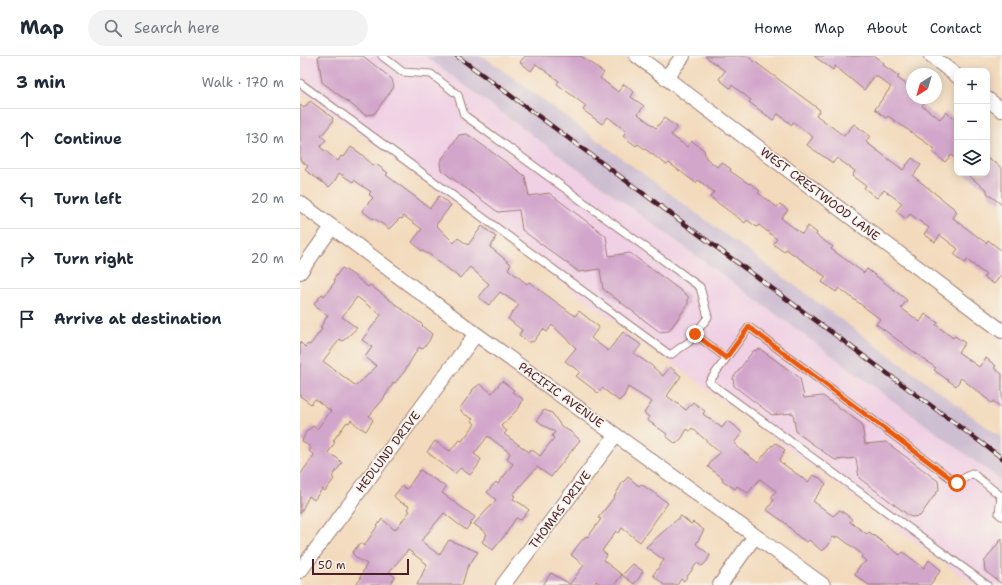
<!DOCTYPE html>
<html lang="en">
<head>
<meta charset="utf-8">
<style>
  :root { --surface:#fff; --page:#f2f2f3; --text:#1f2937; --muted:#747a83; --line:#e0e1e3 }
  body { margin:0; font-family:"Shantell Sans",sans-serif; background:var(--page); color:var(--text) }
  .controls { position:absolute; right:12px; top:12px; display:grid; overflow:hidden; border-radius:8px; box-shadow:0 2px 10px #0003 }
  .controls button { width:36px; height:36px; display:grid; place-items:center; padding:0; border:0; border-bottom:1px solid var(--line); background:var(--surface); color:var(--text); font:20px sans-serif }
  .compass { position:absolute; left:606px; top:12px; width:36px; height:36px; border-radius:50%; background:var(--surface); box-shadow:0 2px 10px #0003; rotate:217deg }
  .scale { position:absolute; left:12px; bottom:10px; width:97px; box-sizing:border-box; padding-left:4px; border:2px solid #4a1f2b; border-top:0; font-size:11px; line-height:14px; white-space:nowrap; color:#4a1f2b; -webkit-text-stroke:3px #f7f3e8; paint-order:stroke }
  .stop { position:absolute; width:12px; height:12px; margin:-9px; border:3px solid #ea580c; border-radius:50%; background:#fff }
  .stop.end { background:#ea580c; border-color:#fff; box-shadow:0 1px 4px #0008 }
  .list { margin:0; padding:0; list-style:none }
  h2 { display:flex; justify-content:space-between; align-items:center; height:52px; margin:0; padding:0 16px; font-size:17px }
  h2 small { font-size:13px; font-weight:400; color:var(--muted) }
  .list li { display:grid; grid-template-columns:26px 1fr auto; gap:12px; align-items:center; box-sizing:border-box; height:60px; padding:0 16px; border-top:1px solid var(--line) }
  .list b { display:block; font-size:15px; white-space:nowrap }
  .list em { font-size:13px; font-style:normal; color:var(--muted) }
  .icon { flex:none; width:22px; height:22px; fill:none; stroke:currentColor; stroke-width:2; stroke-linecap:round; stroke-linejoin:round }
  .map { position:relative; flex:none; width:702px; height:529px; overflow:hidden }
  header { display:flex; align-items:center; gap:24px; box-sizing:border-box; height:56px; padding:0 20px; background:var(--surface); border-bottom:1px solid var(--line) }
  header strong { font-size:19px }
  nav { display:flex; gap:22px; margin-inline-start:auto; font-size:14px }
  .search { width:280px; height:36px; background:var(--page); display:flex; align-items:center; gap:10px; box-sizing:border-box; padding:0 14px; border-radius:22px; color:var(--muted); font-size:15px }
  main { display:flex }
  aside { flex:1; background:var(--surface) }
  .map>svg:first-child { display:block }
  .built { fill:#f0d0e4 }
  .industrial { fill:#cebed1 }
  .building { fill:#d2a6cb; fill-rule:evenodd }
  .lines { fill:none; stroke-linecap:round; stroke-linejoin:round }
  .service-casing { stroke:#9e7c74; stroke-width:9 }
  .minor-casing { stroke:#9e7c74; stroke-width:16 }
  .service { stroke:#fff; stroke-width:7 }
  .minor { stroke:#fff; stroke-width:14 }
  .rail-casing { stroke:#4a1f2b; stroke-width:4.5 }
  .rail { stroke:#f7f3e8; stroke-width:3; stroke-dasharray:9; stroke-linecap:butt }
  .route { stroke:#ea580c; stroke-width:5 }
  .labels { text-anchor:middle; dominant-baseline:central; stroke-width:3; stroke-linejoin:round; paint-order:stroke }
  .street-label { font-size:12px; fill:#4a1f2b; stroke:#f7f3e8 }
</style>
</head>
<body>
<header>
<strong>Map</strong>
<div class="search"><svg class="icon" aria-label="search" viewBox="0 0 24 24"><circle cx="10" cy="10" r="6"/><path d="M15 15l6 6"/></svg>Search here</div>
<nav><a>Home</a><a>Map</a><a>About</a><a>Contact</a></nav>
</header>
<main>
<aside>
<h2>3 min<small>Walk · 170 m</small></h2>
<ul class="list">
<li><svg class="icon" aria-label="ahead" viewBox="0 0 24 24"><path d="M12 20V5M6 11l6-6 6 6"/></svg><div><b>Continue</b></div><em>130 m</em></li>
<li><svg class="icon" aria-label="left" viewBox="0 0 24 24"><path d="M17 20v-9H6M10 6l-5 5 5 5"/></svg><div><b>Turn left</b></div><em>20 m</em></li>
<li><svg class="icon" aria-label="right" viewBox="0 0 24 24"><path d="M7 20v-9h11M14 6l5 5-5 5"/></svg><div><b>Turn right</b></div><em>20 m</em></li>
<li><svg class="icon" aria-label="arrive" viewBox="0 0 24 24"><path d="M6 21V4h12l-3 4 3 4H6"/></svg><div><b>Arrive at destination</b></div></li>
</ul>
</aside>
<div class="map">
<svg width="702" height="529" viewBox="0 0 702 529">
  <rect width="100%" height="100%" fill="#f7f3e8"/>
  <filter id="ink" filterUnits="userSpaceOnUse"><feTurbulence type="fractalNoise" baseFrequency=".025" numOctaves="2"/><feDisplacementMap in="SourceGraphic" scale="8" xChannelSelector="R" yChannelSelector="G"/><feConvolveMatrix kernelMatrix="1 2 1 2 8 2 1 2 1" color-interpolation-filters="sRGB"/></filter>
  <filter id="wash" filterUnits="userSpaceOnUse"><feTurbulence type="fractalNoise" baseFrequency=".012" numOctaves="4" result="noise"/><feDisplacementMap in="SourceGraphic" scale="16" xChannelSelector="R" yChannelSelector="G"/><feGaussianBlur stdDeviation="0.9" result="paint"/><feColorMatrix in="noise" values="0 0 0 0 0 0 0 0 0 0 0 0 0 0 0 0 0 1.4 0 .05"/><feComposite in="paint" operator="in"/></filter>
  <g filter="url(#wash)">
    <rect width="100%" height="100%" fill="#f3dabc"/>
    <path class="built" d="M0 0H125L702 425V529H674L0 34Z"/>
    <path class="industrial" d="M125 0H183L702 382V425Z"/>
    <g id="blocks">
      <path class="building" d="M18 0H63L92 23 94 31 74 58 65 59 22 26Z
        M225 0H281L304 17 300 22 318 36 324 28 334 36 331 41 344 50 338 58 356 72 364 62 377 71 371 79 387 91 392 85 404 94 406 102 417 111 421 106 431 113 430 115 449 128 450 127 460 135 458 137 477 151 480 148 488 154 481 162 502 178 508 170 517 177 516 179 533 191 531 193 564 217 567 213 607 244 601 252 620 266 625 258 638 267 636 269 653 282 655 280 665 287 658 296 679 311 686 302 696 310 694 312 702 318V352L693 345 692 347 661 322 656 330 634 314 636 312 576 268 580 263 539 232 536 236 522 226 526 221 486 193 484 196 473 188 477 183 459 169 457 171 447 164 445 167 410 141 414 136 398 124 396 127 369 107 367 109 338 88 336 90 323 80 326 75 308 61 302 68 283 54 286 50 257 28 259 25 236 8 231 15 220 6Z
        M405 0H447L520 54 516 59 544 80 554 68 570 80 566 86 603 114 612 102 621 109 613 120 656 154 655 155 657 156 653 162 686 187 688 184 702 195V218L694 228 684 221 686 219 667 204 665 207 654 198 658 193 640 179 635 186 624 178 629 172 610 158 606 163 596 155 602 147 584 134 577 142 564 132 566 130 552 120 555 115 537 102 533 107 507 89 513 81 493 66 492 69 478 58 473 64 449 46 451 44 432 29 430 32 419 23 425 15Z
        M514 0H574L584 7 583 9 599 20 597 22 612 32V42H628L622 50 640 63 646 56 657 65V103L651 99 645 106 632 96 635 93 588 60 586 62 575 53 591 31 575 19 564 34 535 10 533 14Z
        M10 45 33 62 32 64 33 65 21 80 26 84 20 91 38 105 41 100 44 101 51 91 60 97 74 110 76 108 88 117 86 119 130 152 139 140 151 149 136 169 154 187 158 182 168 189 182 170 196 181 194 184H195L190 191 211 208 208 213 227 228 229 226 275 260 279 255 299 271 291 282 308 295 323 276 341 289 334 298 351 309 363 320 370 311 381 320 367 340 386 354 393 346 405 355 403 358 422 372 427 365 434 369 442 377 434 387 437 389 436 390 458 407 472 389 473 390 476 387 485 394 483 396 484 397 479 405 508 426 513 419 520 422 526 428 513 445 533 460 540 454 552 463 550 466 567 478 569 476 600 499 603 496 624 512 629 504 641 514 630 529H569L555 519 558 512 566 505 561 501 563 499 538 480 535 482 533 481 528 490 522 495 509 484 507 486 499 481 484 466 467 454 474 444 471 441 476 435 460 423 448 437 437 430 435 433 422 424 423 422 408 411 412 404 420 397 392 372 390 375 387 373 382 382 376 388 366 380 367 378 347 364 349 361 344 357 352 346 328 331 324 340 319 345 302 332 298 337 276 320 280 316 265 305 276 292 252 269 247 276 243 273 233 286 231 285 230 287 219 279 222 274 208 263 212 257 219 249 200 236 189 249 179 242 183 235 189 228 170 211 160 222 130 199 121 194 112 186 122 173 104 160 102 163 100 162 89 173 74 162 73 163 62 155 66 149 73 142 69 138 71 136 54 124 53 126 39 117 34 126 29 131 5 114 8 110 0 104V49L4 52Z
        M167 78 225 120 229 140 249 137 306 180 309 200 330 197 388 240V248L369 275 360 276 303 233 300 213 279 216 222 174 219 154 198 156 141 114 140 106 159 79Z
        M687 101 702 112V149L687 137V134L665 117H687Z
        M42 212 52 218 68 231 70 229 123 269 122 270 132 278 129 285 122 293 119 291 104 316 95 327 94 326 82 345 69 360 73 364 66 375 59 371 51 364 49 367 47 366 33 385 35 386 28 397 37 402 42 407 32 421 34 423 25 435 22 433 14 444 9 440 0 458V419L14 399 9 395 11 392 2 385 6 376 13 370 17 373 31 355 15 343 11 348 0 340V286L5 291 8 288 10 289 22 273 20 272 28 259 19 254 14 248 22 238 24 240 35 226 34 223ZM57 241 81 259 62 284 72 291 65 301 77 310 56 330 23 305 40 283 43 285 57 272 42 261Z
        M460 293 500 322 504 342 523 340 562 368 565 388 586 386 638 425 639 433 620 460 611 461 559 422 556 402 535 404 496 376 493 357 472 359 434 330 433 322 453 295Z
        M202 325 214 334 212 336 223 343 219 352 201 370 207 375 204 378 229 396 231 393 240 400 254 382 252 380 255 376 243 369 237 364 244 354 252 357 261 370 271 376 280 384 251 421 237 411 222 428 213 439 215 440 213 443 223 449 229 454 221 464 216 462 205 479 193 494 182 486 187 478 174 468 196 444 187 436 196 426 198 428 213 408 207 403 210 397 188 380 174 398 181 403 177 411 170 419 160 412 155 418 127 396 135 385 150 395 160 384 162 385 175 368 172 365 173 363 164 358 159 353 172 336 173 333 180 328 192 337Z
        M120 414 146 431 142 437 175 461 166 474 144 457 121 485 139 499 149 484 178 496 167 512 162 529H117L127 508 108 494 89 516 95 521 90 529H56L61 522 60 521 67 508 58 503 52 497 60 487 64 490 82 463 95 474 110 455 107 453 109 450 100 446 94 440 102 430 107 433Z
        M328 421 339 430 341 428 368 447 340 486 322 472 319 477 316 475 302 495 307 499 303 504 322 519 333 508 343 515 339 522 334 528 322 519 314 529H301L296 525 293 529H243L251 517 270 528 284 509 271 499 278 489 286 480 288 481 301 463 298 462 313 443 322 427Z
        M381 460 391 468 393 466 404 474 396 488 410 499 407 505 402 510 397 507 384 525 381 523 377 529H364L353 519 364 504 346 491Z
        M702 482V528L685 515 684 506Z"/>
    </g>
  </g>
  <g filter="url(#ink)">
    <use href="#blocks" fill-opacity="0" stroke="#9e7c74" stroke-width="1"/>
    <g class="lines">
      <g class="service-casing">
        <path id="service" d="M0 27 370 299 389 286 408 261 400 231 164 59 158 39 131 18 103 16 82 0
          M395 278 426 302
          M687 529 409 326 449 271 657 427 672 417 701 440 699 458 702 460"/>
      </g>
      <g class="minor-casing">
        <path id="minor" d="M337 0 702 275
          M631 0 657 20
          M366 22 383 0
          M687 43 702 54
          M0 147 176 278 523 529
          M0 216 32 171
          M0 515 176 278
          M203 529 316 379
          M420 529 455 480"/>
      </g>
      <use href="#service" class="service"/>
      <use href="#minor" class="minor"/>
      <g class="rail-casing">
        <path id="rail" d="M157 0 702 402"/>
      </g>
      <use href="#rail" class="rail"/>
    </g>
  </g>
  <g class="lines" filter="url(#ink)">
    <path class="route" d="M395 278 426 302 449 271 657 427"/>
  </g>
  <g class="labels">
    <g class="street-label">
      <text transform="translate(520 138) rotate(37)">WEST CRESTWOOD LANE</text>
      <text transform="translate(261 339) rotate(36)">PACIFIC AVENUE</text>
      <text transform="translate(88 396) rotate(-53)">HEDLUND DRIVE</text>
      <text transform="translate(260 454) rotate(-53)">THOMAS DRIVE</text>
    </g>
  </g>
</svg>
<div class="controls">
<button>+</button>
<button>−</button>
<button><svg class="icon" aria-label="layers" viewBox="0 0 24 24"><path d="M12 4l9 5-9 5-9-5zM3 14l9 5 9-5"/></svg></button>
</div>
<svg class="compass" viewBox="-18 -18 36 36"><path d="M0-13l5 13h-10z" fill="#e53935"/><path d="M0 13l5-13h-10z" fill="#747a83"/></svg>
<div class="scale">50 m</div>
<div class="stop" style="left:657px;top:427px"></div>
<div class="stop end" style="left:395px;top:278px"></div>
</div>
</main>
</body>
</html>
